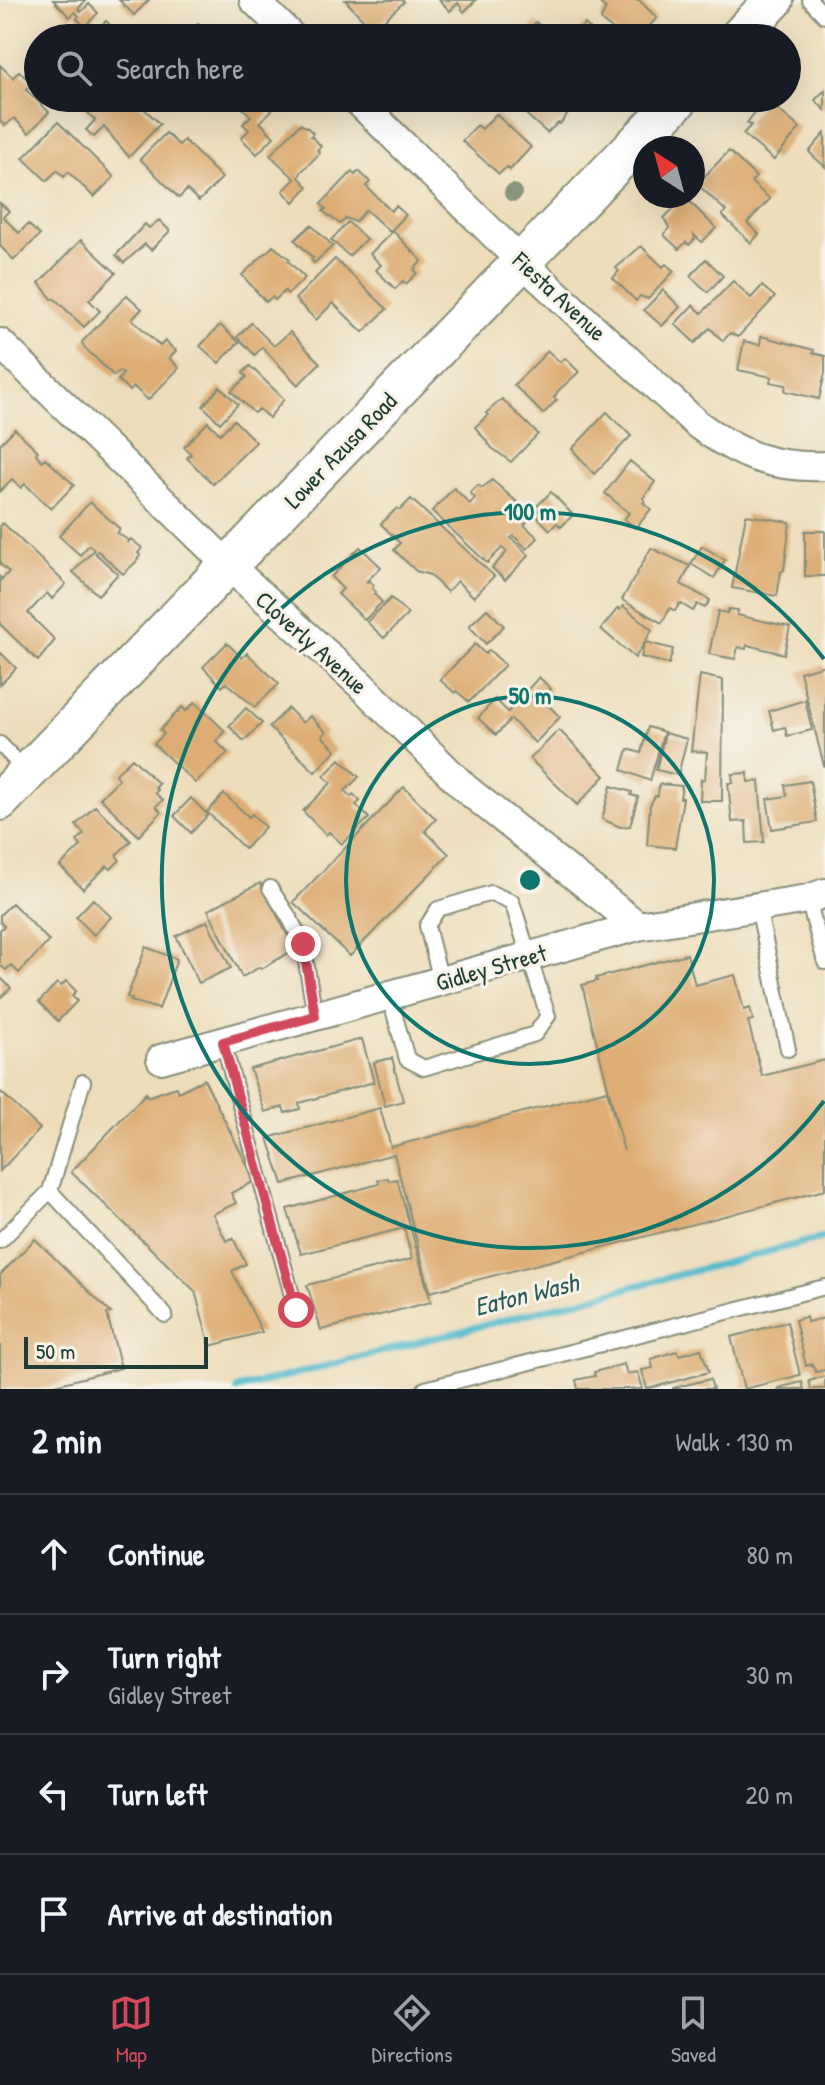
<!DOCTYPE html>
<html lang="en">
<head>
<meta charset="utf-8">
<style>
  :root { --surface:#171b24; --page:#20242c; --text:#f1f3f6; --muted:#9ea1a6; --line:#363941; --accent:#d1495b }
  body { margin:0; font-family:"Patrick Hand",sans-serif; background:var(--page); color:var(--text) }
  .compass { position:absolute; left:633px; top:136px; width:72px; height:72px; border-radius:50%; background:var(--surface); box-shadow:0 8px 32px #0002; rotate:324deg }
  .scale { position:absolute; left:24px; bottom:20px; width:184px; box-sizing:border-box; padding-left:8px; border:4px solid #1f3d34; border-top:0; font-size:22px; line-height:28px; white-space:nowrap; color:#1f3d34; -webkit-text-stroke:6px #f7f3e8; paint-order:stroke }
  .stop { position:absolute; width:24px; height:24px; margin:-18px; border:6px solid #d1495b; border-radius:50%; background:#fff }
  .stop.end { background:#d1495b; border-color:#fff; box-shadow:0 2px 8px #0008 }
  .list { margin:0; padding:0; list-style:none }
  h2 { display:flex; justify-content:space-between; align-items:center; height:104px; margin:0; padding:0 32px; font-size:34px }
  h2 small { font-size:26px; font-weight:400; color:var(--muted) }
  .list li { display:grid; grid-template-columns:52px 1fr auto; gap:24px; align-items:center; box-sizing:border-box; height:120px; padding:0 32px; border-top:2px solid var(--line) }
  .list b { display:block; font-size:30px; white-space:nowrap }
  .list p { margin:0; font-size:26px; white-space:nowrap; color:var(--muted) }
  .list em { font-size:26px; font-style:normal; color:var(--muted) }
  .icon { flex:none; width:44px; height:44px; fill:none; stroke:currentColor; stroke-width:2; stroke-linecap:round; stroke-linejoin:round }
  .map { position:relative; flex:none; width:825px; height:1389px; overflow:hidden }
  .search { position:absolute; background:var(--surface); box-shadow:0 8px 32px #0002; left:24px; right:24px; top:24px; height:88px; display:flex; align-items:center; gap:20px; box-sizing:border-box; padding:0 28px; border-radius:44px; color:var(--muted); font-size:30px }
  .sheet { height:584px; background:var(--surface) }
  nav { display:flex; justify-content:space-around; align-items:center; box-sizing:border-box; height:112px; border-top:2px solid var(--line); background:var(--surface); font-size:22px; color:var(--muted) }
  nav a { display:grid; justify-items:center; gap:4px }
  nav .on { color:var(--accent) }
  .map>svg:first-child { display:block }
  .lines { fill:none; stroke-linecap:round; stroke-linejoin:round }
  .stream { stroke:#4fb9cc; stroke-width:7 }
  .building { fill:#ddad74 }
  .lane-casing { stroke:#868d78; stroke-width:18 }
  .street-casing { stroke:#868d78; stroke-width:32 }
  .secondary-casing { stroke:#868d78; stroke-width:42 }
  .lane { stroke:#fff; stroke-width:14 }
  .street { stroke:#fff; stroke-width:28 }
  .secondary { stroke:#fff; stroke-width:38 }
  .tree { fill:#86957b }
  .route { stroke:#d1495b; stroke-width:10 }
  .ring { fill:none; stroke:#0f766e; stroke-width:4 }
  .labels { text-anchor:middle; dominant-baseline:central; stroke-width:6; stroke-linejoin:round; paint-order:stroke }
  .street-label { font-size:24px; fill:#1f3d34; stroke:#f7f3e8 }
  .water-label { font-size:26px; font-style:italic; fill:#2b5c5a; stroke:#f7f3e8 }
  .centre { fill:#0f766e; stroke:#f7f3e8; stroke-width:4 }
  .ring-label { font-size:24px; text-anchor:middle; font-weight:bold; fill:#0f766e; stroke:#f7f3e8; stroke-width:6; stroke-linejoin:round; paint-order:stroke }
</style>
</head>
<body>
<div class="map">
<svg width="825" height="1389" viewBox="0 0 825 1389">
  <rect width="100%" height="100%" fill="#f7f3e8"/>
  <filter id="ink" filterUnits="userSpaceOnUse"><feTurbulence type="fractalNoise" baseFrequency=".0125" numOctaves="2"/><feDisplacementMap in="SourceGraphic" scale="16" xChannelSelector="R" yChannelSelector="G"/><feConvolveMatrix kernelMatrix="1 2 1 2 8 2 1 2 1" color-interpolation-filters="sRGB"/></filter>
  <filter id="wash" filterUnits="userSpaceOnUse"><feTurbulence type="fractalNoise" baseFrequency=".006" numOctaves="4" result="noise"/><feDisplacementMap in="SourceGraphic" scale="32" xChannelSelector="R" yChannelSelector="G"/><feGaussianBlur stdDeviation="1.8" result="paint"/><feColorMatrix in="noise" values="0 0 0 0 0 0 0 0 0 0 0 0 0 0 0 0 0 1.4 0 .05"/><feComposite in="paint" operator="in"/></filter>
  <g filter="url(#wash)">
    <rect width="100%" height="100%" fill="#edddbb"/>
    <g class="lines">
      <path class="stream" d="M237 1389 825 1237"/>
    </g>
    <g id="blocks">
      <path class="building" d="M53 0H86L78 9 81 12 89 4 98 13 85 26 77 19 79 16 75 12 70 17Z
        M119 0H149L134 15Z
        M345 0H402L404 2 373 30Z
        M439 0H476L464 12 458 3 450 11Z
        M597 0H639L657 18 638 38H623L602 21 601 18 606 9Z
        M106 21 123 38H90Z
        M536 22 552 38H521Z
        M198 23 207 33 209 31 217 38H183Z
        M585 24 599 38H572Z
        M424 25 433 34 429 38H412Z
        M0 65 13 78 19 71 32 84 26 90 49 112 29 133 14 118 5 126 0 121Z
        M825 90V110L815 100Z
        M79 98H133L160 124 129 157 104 127 94 137 86 130 95 120 76 100Z
        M232 98H272L278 104 260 122 274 137 257 154 241 138 249 130 243 124 251 116Z
        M525 98 531 100 534 98H566L574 106 560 124 558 123 547 133 519 108 518 105Z
        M765 99 800 128 774 160 743 134 751 125 747 123Z
        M496 114 531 147 510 170 507 167 499 174 462 141 477 125 482 129Z
        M58 122 114 177 94 197 68 172 64 177 57 170 47 181 23 158Z
        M300 124 308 128 313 133 311 136 321 146 317 150 320 153 301 172 299 177 308 187 294 202 283 191 295 179 270 155Z
        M166 133 179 145 184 140 222 178 199 201 187 190 179 198 140 159Z
        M825 133V167L809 152Z
        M729 151 756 177 751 182 770 199 747 223 759 234 751 243 722 215 726 211 697 184Z
        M359 171 370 182 366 186 391 211 396 206 406 215 390 232 366 210 355 222 346 218 340 224 323 211 326 209 321 204 352 172 355 175Z
        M685 197 716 228 702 242 694 235 695 239 689 245 686 242 679 249 664 235 669 228 664 218Z
        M0 203 9 211 3 217 19 233 28 224 40 235 14 260 0 246Z
        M159 220 170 231 151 250 145 244 124 263 116 255 145 224 149 228Z
        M348 222 366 239 349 256 331 240Z
        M311 225 333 246 314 263 311 260 313 258 295 240Z
        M393 231 422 261 414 269 417 273 406 284 403 281 395 289 376 270 381 265 370 254Z
        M81 240 116 273 89 300 100 311 84 327 55 299H52L39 283Z
        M273 246 290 259 288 261 305 278 288 294 285 291 275 300 272 297 266 302 242 275Z
        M641 246 663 267 666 264 674 271 648 299 640 296 636 301 613 278 619 271 616 268Z
        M335 259 387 309 363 332 333 303 316 320 295 299Z
        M706 259 723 276 708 292 690 276Z
        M733 281 751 298 762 286 775 297 738 337 730 333 723 341 710 328 695 343 675 324 693 305 702 313Z
        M663 290 680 307 662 326 644 310Z
        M127 295 142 309 132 319 160 346 165 341 176 351 169 358 179 368 148 400 134 387 130 391 118 380 123 374 119 371 114 376 84 347 82 342Z
        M251 323 274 346 290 332 320 363 298 385 262 347 255 355 237 337Z
        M220 325 239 342 219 363 200 346Z
        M761 336 814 350 813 353 825 356V373L819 399 785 391 786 385 770 382 772 377 738 370 744 341 760 345Z
        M548 351 560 362 565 358 579 372 558 391 554 398 557 400 543 414 514 385Z
        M250 366 284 399 269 418 259 409 254 413 231 391 247 377 243 373Z
        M220 387 238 404 220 423 203 406Z
        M502 399 538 434 511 462 492 448 475 427 488 415 486 413Z
        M607 412 631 436 594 474 572 449Z
        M234 420 256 442 213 484 187 458 191 454 184 447 208 422 220 434Z
        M15 429 38 451 36 454 42 461 45 458 74 485 51 509 25 484 21 488 12 479 0 491V444Z
        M630 461 655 482 643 498 645 501 643 503 651 509 636 528 624 519 629 513 605 493Z
        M492 480 533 516 524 525 538 538 527 549 514 536 511 538 529 555 505 580 492 568 507 552 502 548 487 563 432 511 454 488 470 504 475 498 470 493 478 485 482 488Z
        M551 492 573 515 561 527 557 523 550 530 532 511Z
        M411 499 494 576 474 597 457 581 447 592 430 575 416 571 394 550 400 543 381 524 397 508 400 510Z
        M90 502 120 529 117 533 128 540 127 543 131 539 142 548 138 553 140 555 136 562 123 574 98 551 95 553 118 574 98 595 73 572 94 550 89 545 80 555 59 536Z
        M746 515 790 522 784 570 781 572 777 596 732 588Z
        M3 523 66 584 52 599 47 593 28 613 55 640 38 661 0 624V577L2 579 9 572 0 564V526Z
        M805 531H825V576H805Z
        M702 546 725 560 714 578 691 564Z
        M360 547 381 567 366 582 369 581 374 585 372 588 376 592 374 594 382 602 365 620 338 594 343 589 331 577Z
        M651 548 690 566 681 584 710 600 705 608 697 604 693 611 680 603 675 611 670 608 662 623 622 600Z
        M391 598 408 614 384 638 367 622Z
        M623 606 652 630 645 642 673 649 669 664 641 657 645 642 635 658 601 629 618 608 620 610Z
        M487 609 504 626 486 644 469 626Z
        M729 609 738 610 737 615 790 627 784 654 747 645 746 649 738 647 735 659 709 654 718 611 727 613Z
        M227 643 242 658 247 653 279 684 255 707 226 683 222 687 203 667Z
        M475 644 485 654 489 650 505 665 469 702 457 691 455 693 440 680Z
        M0 652 16 668 0 685Z
        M825 665V766H824L800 672Z
        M700 675 723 680 722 801H700L701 779H705L707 752 691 751Z
        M539 677 551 689 542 699 560 717 535 743 511 719 496 735 478 718 495 699 508 712Z
        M805 700 812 730 787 736 785 727 774 730 769 711Z
        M195 702 225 731 216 741 228 753 195 783 154 744 164 734 160 730 182 707 186 711Z
        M246 708 262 723 244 741 229 726Z
        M288 708 303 723 310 716 326 732 322 736 336 750 315 772 269 727Z
        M648 727 664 732 650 781 622 770 628 749 641 753Z
        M559 730 605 776 577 805 530 759Z
        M665 733 687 739 678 775 656 770Z
        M132 758 159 784 155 788 158 790 155 793 163 800 156 806 161 812 139 836 100 798 119 779 115 775Z
        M340 759 359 777 345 791 351 797 353 794 360 801 356 805 369 818 342 844 329 832 326 835 303 811 331 783 324 776Z
        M748 773V782L759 781 764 842 747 843 746 821 732 822 728 783H733L732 774Z
        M810 781 817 822 772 829 767 799 787 796 785 785Z
        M659 784 682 786 680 798H683L675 848 647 845 650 805 655 796H658Z
        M611 786 632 792 631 795 638 797 630 826 620 827 602 819Z
        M404 787 436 819 425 831 449 854 350 956 293 902Z
        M224 794 249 817 252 814 265 827 245 849 207 812Z
        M191 798 208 815 191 833 174 816Z
        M95 806 131 841 116 855 120 860 111 869 107 866 83 889 60 866 81 846 77 841 84 834 76 825Z
        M260 883 295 949 261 969 260 967 242 977 208 910Z
        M93 899 111 917 94 935 76 917Z
        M12 903 49 941 19 973 11 965 6 970 0 965V930L4 926 0 922V915Z
        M207 921 231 968 199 983 176 936Z
        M146 947 177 959 159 1009 131 1001 132 999 127 997Z
        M687 954 695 985 735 975 744 1010 750 1008 753 1020 748 1021 762 1076 825 1060V1190L430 1292 394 1154 283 1184 268 1138 380 1108 391 1147 607 1090 624 1151 582 985 597 981 596 978Z
        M0 977 11 988 0 998Z
        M66 981 76 991 72 996 77 1001 58 1021 39 1002 57 983 61 986Z
        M362 1039 374 1082 299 1103 300 1109 285 1113 283 1107 265 1112 250 1069Z
        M392 1058 403 1101 385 1106 374 1062Z
        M204 1079 255 1181 231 1193 236 1203 213 1214 226 1241 233 1238 246 1264 232 1271 262 1332 210 1346 195 1291 71 1172 146 1093 147 1097 176 1087 178 1092Z
        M1 1092 40 1129 0 1171V1093Z
        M388 1178 389 1181 397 1179 431 1302 321 1330 307 1285 412 1259 404 1228 301 1254 287 1209 379 1184 378 1180Z
        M35 1239 111 1313 107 1314 121 1368 40 1389H0V1275Z
        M806 1317 807 1322 825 1318V1370L816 1372 812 1364 806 1366 795 1320Z
        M787 1322 800 1375 744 1389 731 1337Z
        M701 1349 709 1372 647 1389 642 1370 653 1368 651 1359 677 1351 679 1355Z
        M624 1364 627 1374 638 1372 643 1389H578L576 1380 595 1376 594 1372Z
        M825 1376V1389H811L809 1381Z
        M710 1379 713 1389H673V1388Z
        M802 1382 804 1389H778V1388Z"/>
    </g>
  </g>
  <g filter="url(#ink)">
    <use href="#blocks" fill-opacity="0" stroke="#868d78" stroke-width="2"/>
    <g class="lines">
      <g class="lane-casing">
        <path id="lane" d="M810 0 825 16
          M0 744 27 772
          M270 888 289 917 303 944 315 1016
          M808 899 825 962
          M758 907 788 1049
          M389 995 407 1059 424 1068 535 1034 548 1016 512 902 491 893 438 909 427 926 441 981
          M223 1042 296 1310
          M50 1191 83 1082
          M0 1241 50 1191 165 1315
          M425 1389 825 1287"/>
      </g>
      <g class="street-casing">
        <path id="street" d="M254 0 293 38
          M355 98 522 262 697 424C740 455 771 468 825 466
          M0 343 228 565 360 684 466 789 638 926
          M161 1059 638 926 808 899 825 893"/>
      </g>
      <g class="secondary-casing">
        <path id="secondary" d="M738 38 774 0
          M0 801 680 98"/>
      </g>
      <use href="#lane" class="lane"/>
      <use href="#street" class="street"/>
      <use href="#secondary" class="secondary"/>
    </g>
    <circle class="tree" cx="513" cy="193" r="9"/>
  </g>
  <g class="lines" filter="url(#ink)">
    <path class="route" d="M296 1310 223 1042 315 1016 303 944"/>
  </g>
  <g class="ring">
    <circle cx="530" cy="880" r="184"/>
    <path d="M824 1101A368 368 0 1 1 824 659"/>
  </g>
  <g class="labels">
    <g class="street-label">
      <text transform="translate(560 296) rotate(43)">Fiesta Avenue</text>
      <text transform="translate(340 450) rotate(-46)">Lower Azusa Road</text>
      <text transform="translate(312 642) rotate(42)">Cloverly Avenue</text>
      <text transform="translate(491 967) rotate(-16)">Gidley Street</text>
    </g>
    <g class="water-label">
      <text transform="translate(526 1294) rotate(-14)">Eaton Wash</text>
    </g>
  </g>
  <circle cx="530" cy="880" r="12" class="centre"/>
  <g class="ring-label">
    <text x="530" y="520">100 m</text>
    <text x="530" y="704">50 m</text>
  </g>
</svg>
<svg class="compass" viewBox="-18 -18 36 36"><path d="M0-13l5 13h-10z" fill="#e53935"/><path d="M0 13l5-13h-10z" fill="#9ea1a6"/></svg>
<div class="scale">50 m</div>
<div class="stop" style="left:296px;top:1310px"></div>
<div class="stop end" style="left:303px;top:944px"></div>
<div class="search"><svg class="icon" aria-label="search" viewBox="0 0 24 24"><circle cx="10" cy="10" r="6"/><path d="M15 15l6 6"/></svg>Search here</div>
</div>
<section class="sheet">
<h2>2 min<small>Walk · 130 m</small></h2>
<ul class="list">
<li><svg class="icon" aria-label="ahead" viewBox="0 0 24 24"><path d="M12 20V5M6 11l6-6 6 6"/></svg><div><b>Continue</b></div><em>80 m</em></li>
<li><svg class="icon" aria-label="right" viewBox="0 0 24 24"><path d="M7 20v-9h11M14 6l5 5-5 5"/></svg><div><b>Turn right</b><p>Gidley Street</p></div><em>30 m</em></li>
<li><svg class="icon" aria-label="left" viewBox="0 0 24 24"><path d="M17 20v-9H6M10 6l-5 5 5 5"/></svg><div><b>Turn left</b></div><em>20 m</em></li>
<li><svg class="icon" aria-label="arrive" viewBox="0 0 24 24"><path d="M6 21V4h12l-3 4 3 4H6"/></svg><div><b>Arrive at destination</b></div></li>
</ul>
</section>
<nav>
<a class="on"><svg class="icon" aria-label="map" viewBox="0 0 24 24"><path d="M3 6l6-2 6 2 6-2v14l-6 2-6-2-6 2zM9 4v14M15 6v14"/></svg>Map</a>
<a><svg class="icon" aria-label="directions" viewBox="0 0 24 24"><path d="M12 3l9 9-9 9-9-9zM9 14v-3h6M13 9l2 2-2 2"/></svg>Directions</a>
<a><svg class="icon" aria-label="saved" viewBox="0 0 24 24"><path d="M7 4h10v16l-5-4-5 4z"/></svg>Saved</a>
</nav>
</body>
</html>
